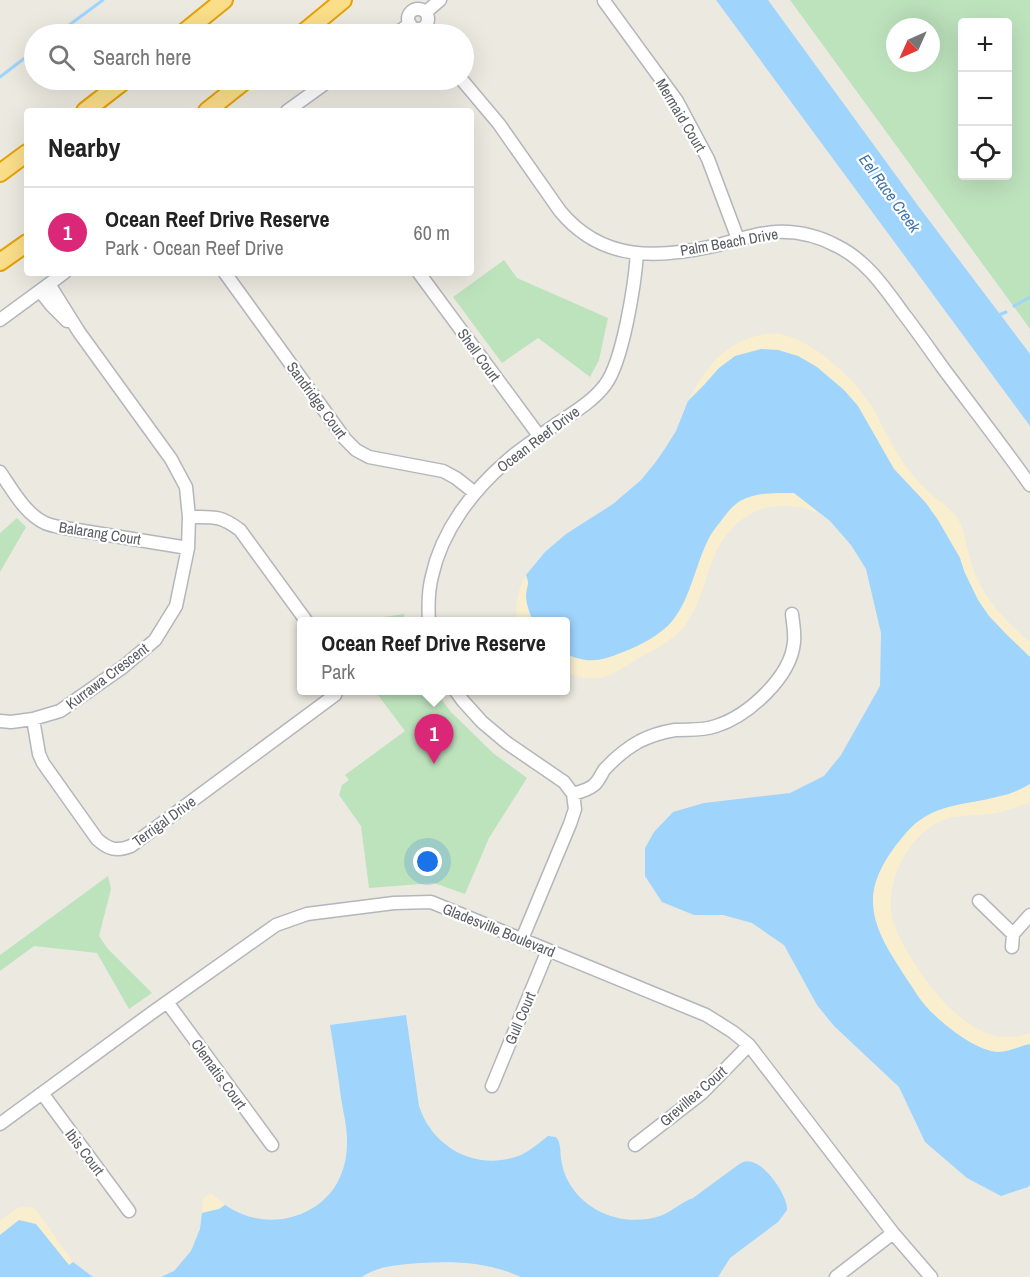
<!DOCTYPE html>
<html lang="en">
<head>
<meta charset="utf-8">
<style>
  :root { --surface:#fff; --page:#f2f2f2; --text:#222; --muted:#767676; --line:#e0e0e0; --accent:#db2777 }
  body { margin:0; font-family:"Archivo Narrow",sans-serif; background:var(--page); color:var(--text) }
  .controls { position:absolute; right:18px; top:18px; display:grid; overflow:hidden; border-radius:6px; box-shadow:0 6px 24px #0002 }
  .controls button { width:54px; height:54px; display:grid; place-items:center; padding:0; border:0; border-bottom:2px solid var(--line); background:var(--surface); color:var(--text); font:30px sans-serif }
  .compass { position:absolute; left:886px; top:18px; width:54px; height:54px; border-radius:50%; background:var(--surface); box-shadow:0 6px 24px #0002; rotate:225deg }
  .you { position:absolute; left:428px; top:862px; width:21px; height:21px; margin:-15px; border:4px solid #fff; border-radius:50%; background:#1a73e8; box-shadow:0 0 0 9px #1a73e833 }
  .badge { display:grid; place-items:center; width:39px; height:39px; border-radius:50%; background:var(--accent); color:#fff; font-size:20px; font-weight:700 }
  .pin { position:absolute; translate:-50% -50px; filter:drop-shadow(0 2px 3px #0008) }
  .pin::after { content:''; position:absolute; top:32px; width:21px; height:18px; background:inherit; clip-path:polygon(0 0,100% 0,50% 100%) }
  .popup { position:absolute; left:297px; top:617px; width:273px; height:78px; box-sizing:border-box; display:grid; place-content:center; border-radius:6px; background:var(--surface); filter:drop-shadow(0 2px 4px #0005); font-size:20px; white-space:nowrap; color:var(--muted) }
  .popup b { font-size:22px; color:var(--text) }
  .popup::after { content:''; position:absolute; left:50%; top:100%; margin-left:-12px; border:12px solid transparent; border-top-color:var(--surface) }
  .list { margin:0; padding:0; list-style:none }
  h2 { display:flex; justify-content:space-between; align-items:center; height:78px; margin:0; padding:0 24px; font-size:26px }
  h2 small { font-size:20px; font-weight:400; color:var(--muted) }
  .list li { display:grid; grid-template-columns:39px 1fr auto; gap:18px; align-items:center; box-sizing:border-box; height:90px; padding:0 24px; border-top:2px solid var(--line) }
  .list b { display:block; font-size:22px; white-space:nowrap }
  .list p { margin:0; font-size:20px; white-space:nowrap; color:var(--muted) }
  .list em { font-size:20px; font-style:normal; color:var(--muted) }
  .icon { flex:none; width:33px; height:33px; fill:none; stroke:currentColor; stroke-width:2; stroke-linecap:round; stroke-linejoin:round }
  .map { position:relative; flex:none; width:1030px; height:1277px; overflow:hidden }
  .search { position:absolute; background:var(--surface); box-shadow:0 6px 24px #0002; left:24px; top:24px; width:450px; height:66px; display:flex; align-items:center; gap:15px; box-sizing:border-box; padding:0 21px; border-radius:33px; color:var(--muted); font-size:22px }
  .panel { position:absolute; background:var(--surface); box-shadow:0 6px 24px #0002; left:24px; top:108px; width:450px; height:168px; border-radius:6px }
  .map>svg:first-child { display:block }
  .green { fill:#bde3bd; fill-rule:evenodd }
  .sand { fill:#f9efce }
  .water { fill:#9fd4fd }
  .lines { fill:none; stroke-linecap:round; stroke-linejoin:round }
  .stream { stroke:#9fd4fd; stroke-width:3 }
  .minor-casing { stroke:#b3b6bb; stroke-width:15 }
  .highway-casing { stroke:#e6a106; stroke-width:20 }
  .minor { stroke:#fff; stroke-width:12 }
  .highway { stroke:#fade89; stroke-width:16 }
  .labels { text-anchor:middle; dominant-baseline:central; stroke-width:4.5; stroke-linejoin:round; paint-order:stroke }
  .street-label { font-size:15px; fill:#595c61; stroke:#fff }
  .water-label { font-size:16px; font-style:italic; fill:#3e74ae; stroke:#fff }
</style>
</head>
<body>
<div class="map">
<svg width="1030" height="1277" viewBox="0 0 1030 1277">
  <rect width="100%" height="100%" fill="#ece9e0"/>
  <path class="green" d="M790 0H1030V329ZM1008 22V176H962V22ZM895 27H931V63H895Z
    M504 260 517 278 608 318 599 360 590 377 538 338 502 363 453 297Z
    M17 518 26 527 0 572V533Z
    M404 614 405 621H376L378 618Z
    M375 691H435L451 712 493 753 527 778 489 838 465 894 434 883 369 888 361 826 339 795 342 785 349 780 345 775 405 731Z
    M108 876 111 889 99 936 108 949 152 993 129 1009 97 953 34 946 0 971V955Z"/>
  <path class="sand" d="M765 334C769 334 774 333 779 334 811 339 850 375 868 401 877 412 881 425 888 437 894 449 902 461 910 472 917 481 926 490 935 498 944 504 952 510 958 519 966 533 966 548 971 563 981 595 1005 622 1030 642V657L1007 635 989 616 978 600 964 571 960 558 926 503 894 469 858 406 817 367 798 356 778 350 761 349 735 356 719 368 704 385 688 401C706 367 725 341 765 334Z
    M794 493 819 513C771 494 731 513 712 561 705 581 700 602 688 621 675 641 654 649 634 661 606 678 599 684 566 673V654L576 658H608L630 649 655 636 672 621 683 605 708 539 727 512 740 501 760 494Z
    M526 575C530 585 527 585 526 595 526 604 530 614 533 621H518C514 605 518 590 526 575Z
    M1030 784V802C1017 807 1004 812 990 814 965 817 952 812 929 828 903 847 886 886 892 917 893 923 896 929 898 934 914 969 952 1022 989 1034 1002 1038 1017 1038 1030 1033V1044C1020 1046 1009 1052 999 1052 976 1052 938 1021 924 1004 918 997 913 988 908 981 893 957 874 932 873 903 872 877 889 853 905 834 932 802 965 806 1000 796 1011 794 1021 789 1030 784Z
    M211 1193 225 1205 218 1209 202 1213 203 1198Z
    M24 1207H32L37 1211 73 1262 69 1265 19 1220 0 1235V1221L17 1208Z"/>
  <path class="water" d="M716 0H768L919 207 1030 354V426Z
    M761 349 778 350 798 356 817 367 844 390 858 406 894 469 926 503 938 520 960 558 964 571 978 600 989 616 1007 635 1030 657V784C1021 789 1011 794 1000 796 965 806 932 802 905 834 889 853 872 877 873 903 874 932 893 957 908 981 913 988 918 997 924 1004 938 1021 976 1052 999 1052 1009 1052 1020 1046 1030 1044V1185L1028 1187 1001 1196 967 1178 925 1142 899 1087 834 1026 817 1005 784 945 752 923 723 915H694L662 902 645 876V848L654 832 673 812 704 803 790 793 824 776 841 755 880 686 881 633 866 569 851 545 830 521 794 493C776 493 755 492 740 501 732 506 726 514 721 521 716 527 711 533 708 540 695 566 691 597 673 620 661 635 641 645 623 652 601 661 589 664 566 654V622L533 621C530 614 526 604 526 595 527 585 530 585 526 575L545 552 566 534 613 504 641 480 655 463 666 447 676 431 688 401 704 385 719 368 735 356Z
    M406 1015 419 1106C433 1149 478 1172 521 1155 531 1150 539 1143 548 1136L556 1137C561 1143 560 1151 561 1159 562 1167 565 1175 568 1181 586 1214 626 1227 660 1216 672 1212 681 1202 693 1198L738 1165C742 1162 747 1160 752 1162 766 1165 788 1196 787 1210L778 1222 730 1258 718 1277H521C488 1262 455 1261 420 1263 400 1265 379 1265 362 1277H161L174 1271 191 1251 200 1229 202 1213 219 1209 225 1205C246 1219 270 1224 295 1216 330 1205 348 1176 347 1139 347 1126 343 1111 341 1098 338 1074 334 1049 330 1025Z
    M19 1220 36 1224 69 1265 73 1262 93 1277H0V1235Z"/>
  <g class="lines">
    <path class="stream" d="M57 34 103 0
      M0 77 34 51
      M1014 306 1030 297
      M999 315 1006 312"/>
    <g class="minor-casing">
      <path id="minor" d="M604 1 677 101 708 159 738 239
        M408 19a10 10 0 1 1 20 0a10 10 0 1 1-20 0Z
        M426 12 440 0
        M395 34 410 24
        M462 80 499 124 560 211C602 262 658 259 718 245 737 240 756 233 776 232 797 231 818 236 837 246 867 261 884 287 903 313 917 331 930 350 943 368 972 407 1002 445 1030 485
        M287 111 330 80
        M225 273 345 439 356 450 369 457 443 471 456 478 475 493
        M419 273 540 437
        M40 291 52 306 67 321
        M0 320 64 273
        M0 472C12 489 25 514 45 523 49 525 55 526 59 527L188 548
        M189 517C214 517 220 515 240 530L307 622
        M429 622C428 606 428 591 432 576 442 530 473 490 508 460 520 449 535 440 548 430 567 416 591 404 605 385 623 362 635 283 637 253
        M455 690 463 701 482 722 507 743 564 782 573 794 575 809 570 824 522 939
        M33 719 39 754 43 763 97 839C108 849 116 852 131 846L335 695 337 690
        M0 721 11 722 33 719 60 711 123 667 155 640 176 606 188 548 189 517 186 487 171 459 79 332 49 284
        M573 794C580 792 588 790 594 785 598 782 601 775 604 770 614 759 627 748 640 741 650 736 663 732 675 730 690 729 701 731 716 726 748 716 791 677 794 642 795 633 793 623 792 614
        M979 901 1013 934
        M1012 947 1013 934 1030 915
        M167 1002 272 1145
        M492 1086 548 950
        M42 1093 129 1211
        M0 1124 153 1012 276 925 307 914 394 903 431 902 706 1015 733 1032 749 1045 893 1233 931 1277
        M635 1145 702 1093 749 1045
        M836 1277 893 1233"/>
    </g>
    <g class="highway-casing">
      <path id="highway" d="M182 34 224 0
        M302 34 343 0
        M85 111 125 80
        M207 111 246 80
        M0 173 27 153
        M0 262 27 243"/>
    </g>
    <use href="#minor" class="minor"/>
    <use href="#highway" class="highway"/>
  </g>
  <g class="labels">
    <g class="street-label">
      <text transform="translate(681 115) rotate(59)">Mermaid Court</text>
      <text transform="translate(729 242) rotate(-10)">Palm Beach Drive</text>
      <text transform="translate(479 355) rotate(54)">Shell Court</text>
      <text transform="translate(317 400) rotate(54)">Sandridge Court</text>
      <text transform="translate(538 439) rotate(-37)">Ocean Reef Drive</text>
      <text transform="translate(100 533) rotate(9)">Balarang Court</text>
      <text transform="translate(107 676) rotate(-37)">Kurrawa Crescent</text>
      <text transform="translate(164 821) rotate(-36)">Terrigal Drive</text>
      <text transform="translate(499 930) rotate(22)">Gladesville Boulevard</text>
      <text transform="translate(520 1018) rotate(-67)">Gull Court</text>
      <text transform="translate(219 1074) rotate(54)">Clematis Court</text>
      <text transform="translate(693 1096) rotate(-41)">Grevillea Court</text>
      <text transform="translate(85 1152) rotate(53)">Ibis Court</text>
    </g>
    <g class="water-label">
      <text transform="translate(890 193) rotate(54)">Eel Race Creek</text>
    </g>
  </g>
</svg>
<div class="controls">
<button>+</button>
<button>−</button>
<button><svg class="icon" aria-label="locate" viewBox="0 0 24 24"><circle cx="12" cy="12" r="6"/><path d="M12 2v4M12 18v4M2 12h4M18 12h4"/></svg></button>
</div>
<svg class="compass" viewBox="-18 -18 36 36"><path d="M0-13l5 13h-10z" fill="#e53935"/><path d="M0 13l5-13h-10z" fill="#767676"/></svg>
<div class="you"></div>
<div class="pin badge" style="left:434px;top:764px">1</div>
<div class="popup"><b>Ocean Reef Drive Reserve</b>Park</div>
<div class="search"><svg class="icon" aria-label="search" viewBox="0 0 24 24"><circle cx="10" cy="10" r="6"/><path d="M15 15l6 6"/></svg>Search here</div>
<section class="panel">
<h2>Nearby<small></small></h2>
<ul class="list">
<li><span class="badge">1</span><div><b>Ocean Reef Drive Reserve</b><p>Park · Ocean Reef Drive</p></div><em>60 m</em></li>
</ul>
</section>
</div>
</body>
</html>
